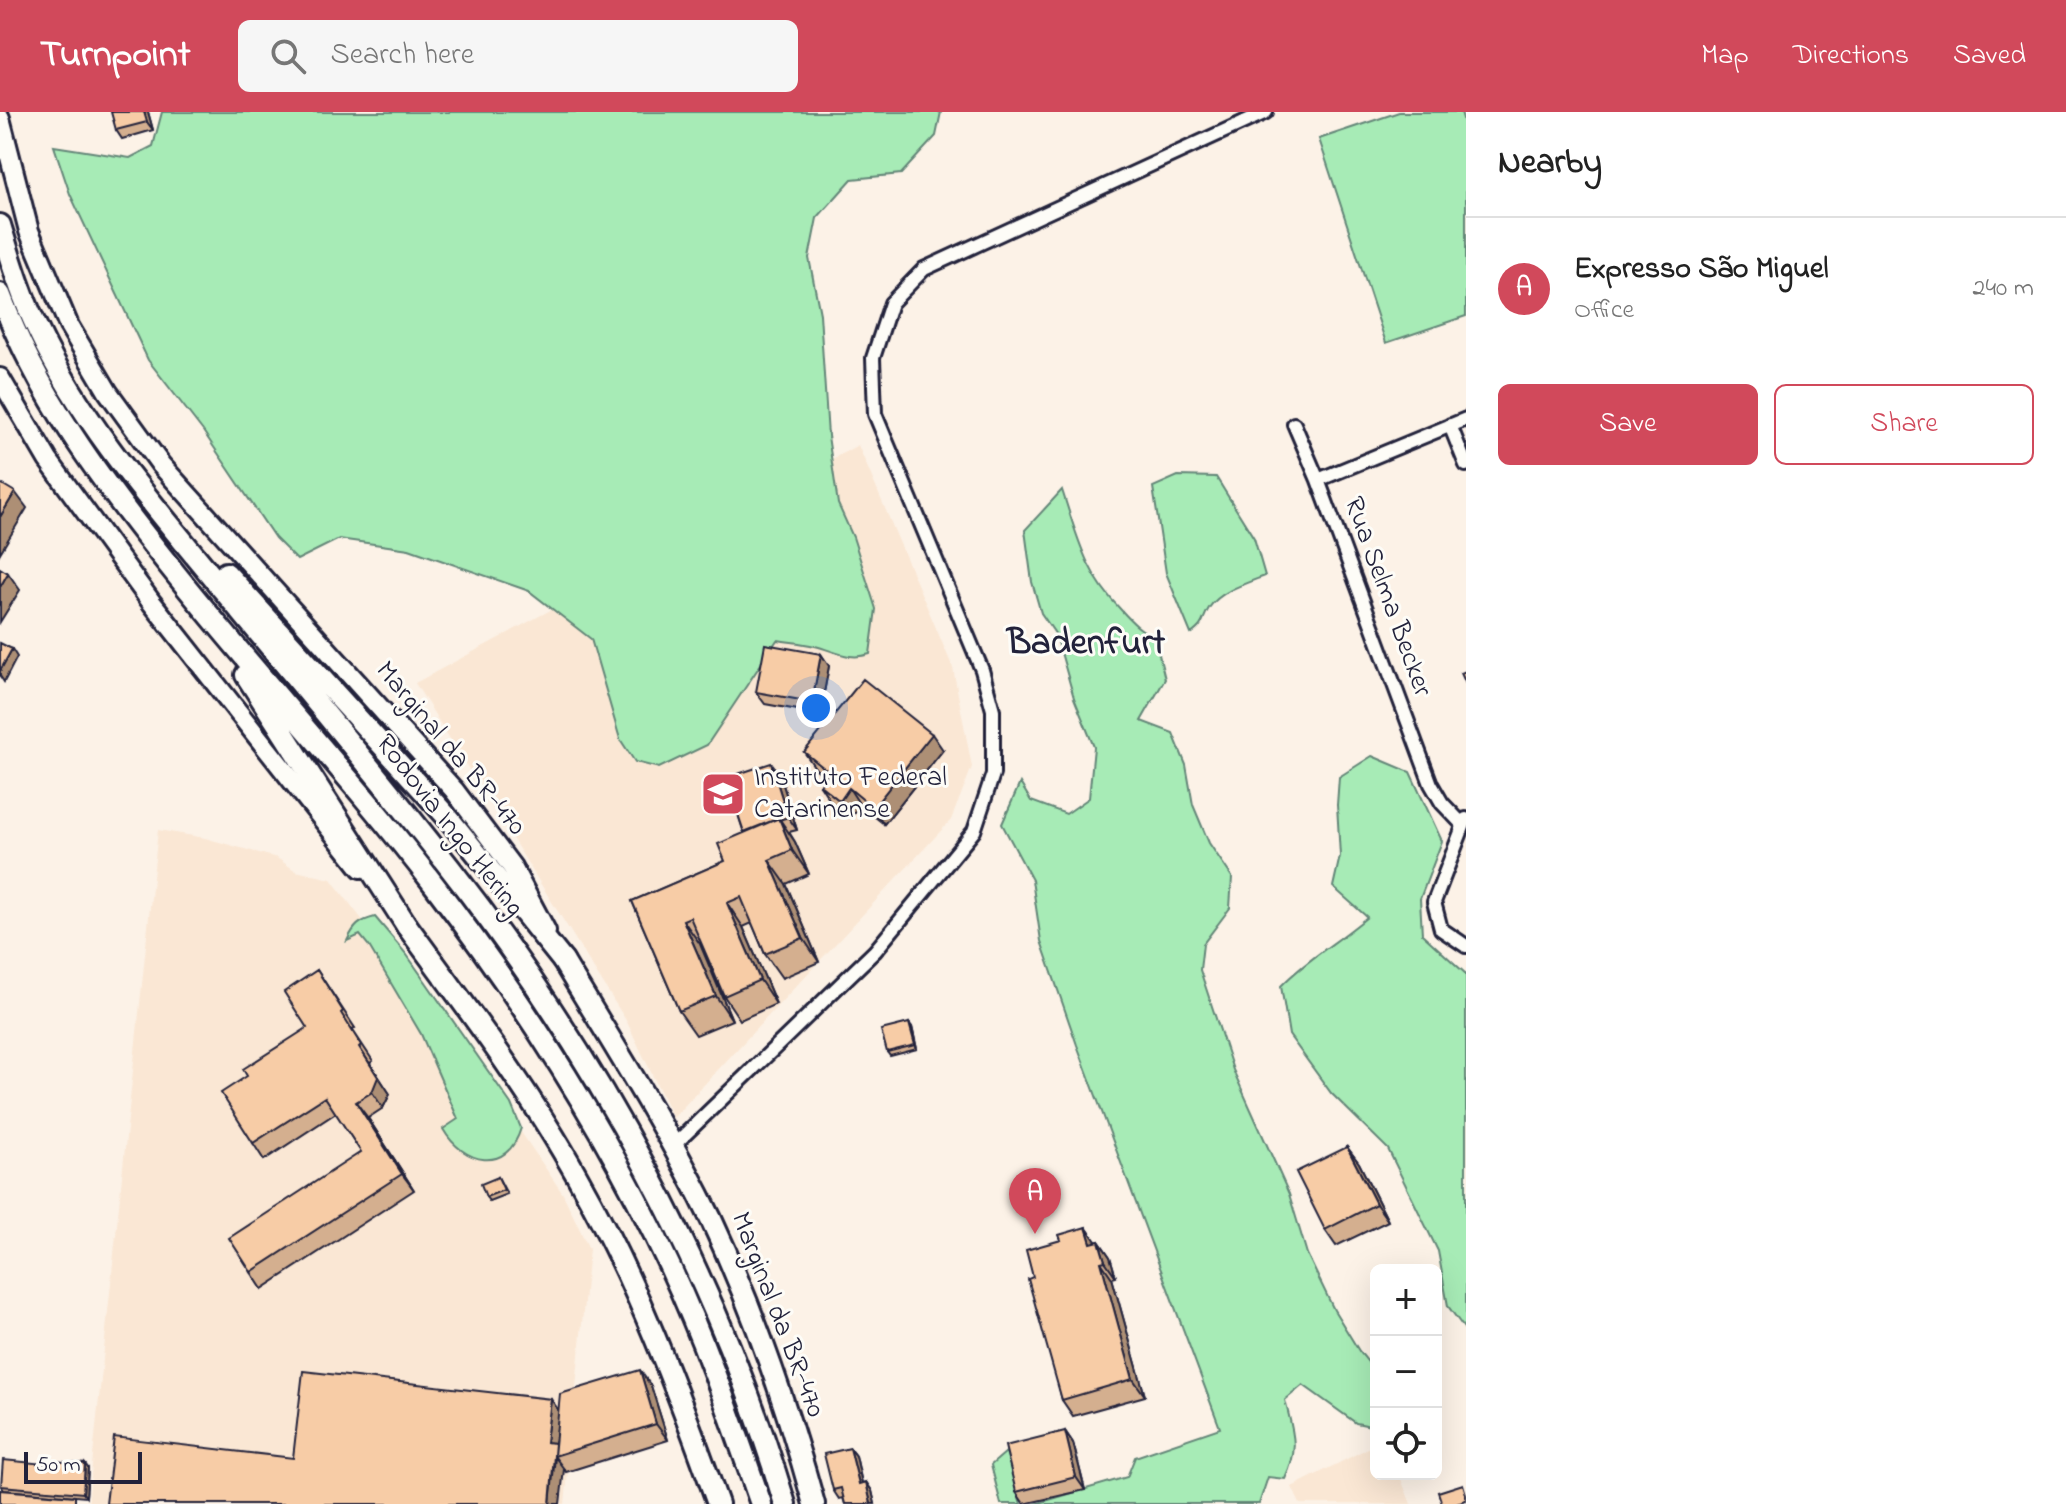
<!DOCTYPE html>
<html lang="en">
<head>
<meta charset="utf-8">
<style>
  :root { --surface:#fff; --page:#f6f6f6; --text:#222; --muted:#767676; --line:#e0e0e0; --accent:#d1495b }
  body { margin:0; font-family:"Indie Flower",sans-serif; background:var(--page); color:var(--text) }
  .controls { position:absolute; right:24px; bottom:24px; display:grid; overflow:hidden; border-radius:12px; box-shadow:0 8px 32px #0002 }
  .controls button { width:72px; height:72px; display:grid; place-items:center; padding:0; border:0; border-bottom:2px solid var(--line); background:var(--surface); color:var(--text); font:40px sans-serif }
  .scale { position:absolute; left:24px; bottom:20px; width:118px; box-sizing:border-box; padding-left:8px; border:4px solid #22223b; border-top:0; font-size:22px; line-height:28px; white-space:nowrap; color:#22223b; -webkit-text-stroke:6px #fdfcf7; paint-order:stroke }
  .you { position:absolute; left:816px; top:596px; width:28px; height:28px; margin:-20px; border:6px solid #fff; border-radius:50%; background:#1a73e8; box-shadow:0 0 0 12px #1a73e833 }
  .badge { display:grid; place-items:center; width:52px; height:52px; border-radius:50%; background:var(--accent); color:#fff; font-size:26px; font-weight:700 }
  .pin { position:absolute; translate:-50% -66px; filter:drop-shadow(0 2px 4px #0008) }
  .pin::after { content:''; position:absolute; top:42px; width:28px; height:24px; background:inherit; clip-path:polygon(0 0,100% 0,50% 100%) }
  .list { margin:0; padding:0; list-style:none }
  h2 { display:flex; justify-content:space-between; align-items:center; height:104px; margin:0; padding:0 32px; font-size:34px }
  h2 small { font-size:26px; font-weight:400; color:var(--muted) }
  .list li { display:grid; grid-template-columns:52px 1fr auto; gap:24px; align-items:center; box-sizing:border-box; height:144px; padding:0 32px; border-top:2px solid var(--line) }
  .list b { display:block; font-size:30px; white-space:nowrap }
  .list p { margin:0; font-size:26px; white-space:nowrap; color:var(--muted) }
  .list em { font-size:26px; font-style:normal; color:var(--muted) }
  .actions { display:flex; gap:16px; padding:24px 32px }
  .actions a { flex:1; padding:18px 0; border:2px solid var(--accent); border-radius:12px; text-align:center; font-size:28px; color:var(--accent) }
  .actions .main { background:var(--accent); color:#fff }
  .icon { flex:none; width:44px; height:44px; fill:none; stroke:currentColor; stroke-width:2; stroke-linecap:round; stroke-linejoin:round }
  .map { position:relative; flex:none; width:1466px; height:1392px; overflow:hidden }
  header { display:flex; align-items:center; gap:48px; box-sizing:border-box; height:112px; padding:0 40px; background:var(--accent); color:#fff }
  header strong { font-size:38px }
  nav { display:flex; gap:44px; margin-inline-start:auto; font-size:28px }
  .search { width:560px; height:72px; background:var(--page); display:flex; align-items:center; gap:20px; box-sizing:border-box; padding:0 28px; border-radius:12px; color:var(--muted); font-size:30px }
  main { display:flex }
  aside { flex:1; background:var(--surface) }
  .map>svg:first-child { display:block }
  .built { fill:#fae7d4 }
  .green { fill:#a7ebb6; stroke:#648678; stroke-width:2 }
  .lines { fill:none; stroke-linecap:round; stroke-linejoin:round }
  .minor-casing { stroke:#22223b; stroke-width:18 }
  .secondary-casing { stroke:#22223b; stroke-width:24 }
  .primary-casing { stroke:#22223b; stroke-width:26 }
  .trunk-casing { stroke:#22223b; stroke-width:26 }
  .minor { stroke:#fdfcf7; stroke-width:12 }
  .secondary { stroke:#fdfcf7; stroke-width:18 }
  .primary { stroke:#fdfcf7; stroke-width:20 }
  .trunk { stroke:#fdfcf7; stroke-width:20 }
  .wall { fill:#d4af8f; stroke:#22223b; stroke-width:2 }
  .shaded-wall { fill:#ad8f74; stroke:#22223b; stroke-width:2 }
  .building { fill:#f7cca6; stroke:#22223b; stroke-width:2 }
  .labels { text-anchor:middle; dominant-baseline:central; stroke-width:6; stroke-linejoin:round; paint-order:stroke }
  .street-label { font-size:28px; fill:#22223b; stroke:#fdfcf7 }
  .poi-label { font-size:28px; fill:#22223b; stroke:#fdfcf7; text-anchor:start }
  .district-label { font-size:36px; font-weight:bold; fill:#22223b; stroke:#fdfcf7 }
</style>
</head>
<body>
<header>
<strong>Turnpoint</strong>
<div class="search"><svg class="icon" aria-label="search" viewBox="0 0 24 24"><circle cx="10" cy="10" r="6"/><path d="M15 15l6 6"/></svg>Search here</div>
<nav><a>Map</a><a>Directions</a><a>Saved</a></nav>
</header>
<main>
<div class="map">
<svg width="1466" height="1392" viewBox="0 0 1466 1392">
  <rect width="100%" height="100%" fill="#fcf2e7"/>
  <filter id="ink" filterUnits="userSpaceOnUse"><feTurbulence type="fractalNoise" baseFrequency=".0125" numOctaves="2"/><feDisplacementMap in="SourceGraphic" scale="16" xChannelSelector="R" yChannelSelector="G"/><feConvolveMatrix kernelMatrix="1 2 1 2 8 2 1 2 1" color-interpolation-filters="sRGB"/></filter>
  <g filter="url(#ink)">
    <path class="built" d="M858 333 953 556 972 655 951 708 673 1006 627 910 415 571Z
      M158 718 205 726 277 746 296 759 331 767 489 973 563 1082 589 1137 565 1392H88Z
      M1376 1332V1362H1399L1411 1392H1300L1292 1375Z"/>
    <path class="green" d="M162 0H941L936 24 901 62 852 67 817 106 809 146 820 202 828 324 838 392 853 425 876 497 870 542C849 549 835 539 815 534 803 531 790 530 777 528L707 633 659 656 635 650 620 627 591 527 529 479 409 437 339 427 297 448 275 426 203 319 148 248 70 82 54 34 130 46 153 34Z
      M1399 0H1461L1466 17V204L1386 231 1319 27Z
      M1178 364 1216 365 1254 426 1265 464C1247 471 1220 479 1209 496 1201 509 1205 512 1191 522L1166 461 1153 375Z
      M1062 378C1078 427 1085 461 1122 499 1132 510 1141 519 1155 526L1165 567 1141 609 1173 621 1186 653 1193 693 1209 731 1232 765 1230 796 1203 832 1200 858 1233 958 1289 1082 1307 1142 1334 1198 1359 1239 1376 1260V1315L1356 1311 1303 1273 1285 1288C1293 1321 1300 1335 1285 1367L1268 1365 1259 1392H1035L1127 1365 1135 1345 1220 1316 1077 933 1041 829 1032 768 1002 712 1020 671 1031 689 1066 702 1089 686 1094 635 1074 586 1056 523 1041 501 1032 470 1025 418Z
      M1372 644 1410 660 1442 729 1420 787 1422 822 1466 862V1219L1448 1194 1438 1139 1388 1037 1331 981 1289 923 1281 874C1307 847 1339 829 1367 805L1333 775 1340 744 1337 693 1339 665Z
      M375 805 407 843 511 992 521 1016C507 1063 463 1052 443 1017L458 1007 421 922 369 834 360 823 347 829C354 814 359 809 375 805Z
      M1006 1340 1021 1392H1001L991 1353Z"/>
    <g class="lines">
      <g class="minor-casing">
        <path id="minor" d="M1294 312 1318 368 1431 672 1442 691 1463 713
          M1450 313 1466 353
          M1318 368 1466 307
          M1466 707 1434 790 1441 817 1466 834
          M672 1035 875 839 974 719 993 662V598L982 558 875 302 873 246 891 191 924 157 1266 0"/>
      </g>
      <g class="secondary-casing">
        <path id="secondary" d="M0 6 29 119 69 214 108 280 161 353 454 678 512 755 546 819
          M0 266 48 348 152 491 361 756"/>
      </g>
      <g class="primary-casing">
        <path id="primary" d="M407 814C466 895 528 976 577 1064 636 1168 678 1280 718 1392
          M563 849C614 934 668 1018 711 1107 754 1199 787 1294 814 1392"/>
      </g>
      <g class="trunk-casing">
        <path id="trunk" d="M0 113C11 149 22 186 39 220 84 315 158 398 224 479 300 571 377 662 450 756 598 945 716 1162 785 1392
          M0 182C38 284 100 367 167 451 254 561 350 663 435 774 526 893 607 1020 670 1155 706 1232 733 1312 761 1392
          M226 461 449 707 563 849
          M246 563 407 814"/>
      </g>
      <use href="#minor" class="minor"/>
      <use href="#secondary" class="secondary"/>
      <use href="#primary" class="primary"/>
      <use href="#trunk" class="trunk"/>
    </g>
    <path class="wall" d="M148 0 153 18 122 27 116 18Z
      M821 542 829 554 820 602 765 592 756 580Z
      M943 638 884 712 860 693 851 705 831 690 820 673 826 665 816 657 804 640Z
      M780 663 797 718 789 720 795 730 809 762 786 772 819 850 782 866 765 842 752 811 743 815 776 892 740 908 724 884 701 831 700 832 732 908 696 923 679 899 632 789 725 749 744 721 726 666Z
      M317 858 355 916 352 917 373 949 370 951 390 982 383 996 368 1006 414 1078 262 1177 251 1160 361 1040 336 1001 264 1048 253 1031 247 964 307 916Z
      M909 911 912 915 917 937 890 944 887 940Z
      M1347 1035 1359 1051 1388 1109 1336 1134 1325 1118Z
      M498 1065 507 1082 489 1089 486 1085Z
      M1086 1115 1096 1130 1099 1129 1110 1145 1116 1165 1112 1166 1145 1284 1073 1304 1062 1288 1033 1165 1061 1128Z
      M651 1274 668 1328 566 1360 564 1357 293 1346 559 1298Z
      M1065 1319 1073 1331 1085 1378 1024 1392 1016 1380Z
      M850 1336 856 1344 862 1371 866 1370 872 1379 875 1392H845L843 1386 839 1387 833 1378Z
      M44 1352H85L88 1356 86 1385 4 1378 1 1374Z"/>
    <path class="shaded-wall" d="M144 0H148L153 18 147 10Z
      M15 380 27 396 0 441V405Z
      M8 461 20 478 0 510V475Z
      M12 537 17 545 4 570 0 564V559Z
      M821 542 829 554 820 602 812 590Z
      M932 622 943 638 884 712 873 696Z
      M771 651 780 663 797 718 788 705Z
      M849 676 860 693 851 705 840 689Z
      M779 706 795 730 809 762 792 738Z
      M769 748 786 772 819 850 803 826Z
      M727 791 743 815 776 892 760 868Z
      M683 808 700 832 732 908 716 884Z
      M909 911 912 915 917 937 915 933Z
      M359 935 390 982 383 996 372 980Z
      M356 990 368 1006 414 1078 402 1062Z
      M1347 1035 1359 1051 1388 1109 1376 1092Z
      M1086 1115 1098 1132 1091 1131Z
      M1099 1129 1110 1145 1116 1165 1105 1149Z
      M1101 1150 1112 1166 1145 1284 1133 1267Z
      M640 1258 651 1274 668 1328 656 1312Z
      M551 1287 559 1299 554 1342 546 1330Z
      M1065 1319 1073 1331 1085 1378 1076 1365Z
      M850 1336 856 1344 864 1381 859 1372Z
      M555 1345 564 1357 560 1392H550Z
      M85 1352 88 1356 86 1385 83 1381Z
      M866 1370 872 1379 875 1392H871Z"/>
    <path class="building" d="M111 0H144L147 10 116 18Z
      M0 371 15 380 0 405Z
      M0 456 8 461 0 475Z
      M0 531 12 537 0 559Z
      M765 532 821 542 812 590 756 580Z
      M1466 559V572L1461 561Z
      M863 567 932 622 873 696 849 676 840 689 820 673 830 661 804 640Z
      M771 651 788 705 779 708V706L744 720 726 666Z
      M779 706 792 738 769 748 803 826 765 842 741 785 727 791 760 868 724 884 690 805 683 808 716 884 679 899 632 789 725 749 718 732Z
      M317 858 343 899 341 901 361 933 359 935 378 965 372 980 356 990 402 1062 251 1160 229 1126 361 1040 325 985 253 1031 221 981 247 964 243 957 307 916 284 880Z
      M909 911 915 933 887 940 881 918Z
      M1347 1035 1376 1092 1325 1118 1296 1060Z
      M498 1065 504 1078 486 1085 481 1072Z
      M1086 1115 1091 1131 1099 1129 1105 1149 1101 1150 1133 1267 1062 1288 1028 1167 1033 1165 1026 1138 1061 1128 1059 1123Z
      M640 1258 656 1312 554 1344 560 1282Z
      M303 1259 551 1287 546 1330 555 1331 550 1392H106L114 1325 293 1346Z
      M1065 1319 1076 1365 1016 1380 1005 1334Z
      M850 1336 859 1372 866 1370 871 1392H845L841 1376 833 1378 824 1342Z
      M3 1348 44 1352V1348L85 1352 83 1381 1 1374Z
      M1463 1372 1466 1382V1388L1453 1392H1442L1438 1380Z
      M0 1378 75 1384V1392H0Z"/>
  </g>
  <defs>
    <g id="university-square" transform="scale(2.3)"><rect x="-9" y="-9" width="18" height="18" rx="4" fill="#d1495b" stroke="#fdfcf7"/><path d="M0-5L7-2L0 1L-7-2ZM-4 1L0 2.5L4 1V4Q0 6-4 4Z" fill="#fff"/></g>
  </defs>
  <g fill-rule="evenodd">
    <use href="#university-square" x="723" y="682"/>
  </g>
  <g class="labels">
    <g class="street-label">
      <text transform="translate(1387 485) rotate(70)">Rua Selma Becker</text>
      <text transform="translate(450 637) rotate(50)">Marginal da BR-470</text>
      <text transform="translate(449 714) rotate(52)">Rodovia Ingo Hering</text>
      <text transform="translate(777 1203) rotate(69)">Marginal da BR-470</text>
    </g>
    <g class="poi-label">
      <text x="754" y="666">Instituto Federal<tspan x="754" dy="32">Catarinense</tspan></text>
    </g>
    <g class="district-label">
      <text x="1086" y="532">Badenfurt</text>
    </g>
  </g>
</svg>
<div class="controls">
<button>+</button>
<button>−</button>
<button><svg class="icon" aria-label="locate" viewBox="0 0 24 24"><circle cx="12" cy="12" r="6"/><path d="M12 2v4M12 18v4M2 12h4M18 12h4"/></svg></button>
</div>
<div class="scale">50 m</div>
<div class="you"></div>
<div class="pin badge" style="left:1035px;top:1122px">A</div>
</div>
<aside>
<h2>Nearby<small></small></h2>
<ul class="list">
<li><span class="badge">A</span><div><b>Expresso São Miguel</b><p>Office</p></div><em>240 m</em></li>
</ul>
<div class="actions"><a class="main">Save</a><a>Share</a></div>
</aside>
</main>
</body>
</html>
